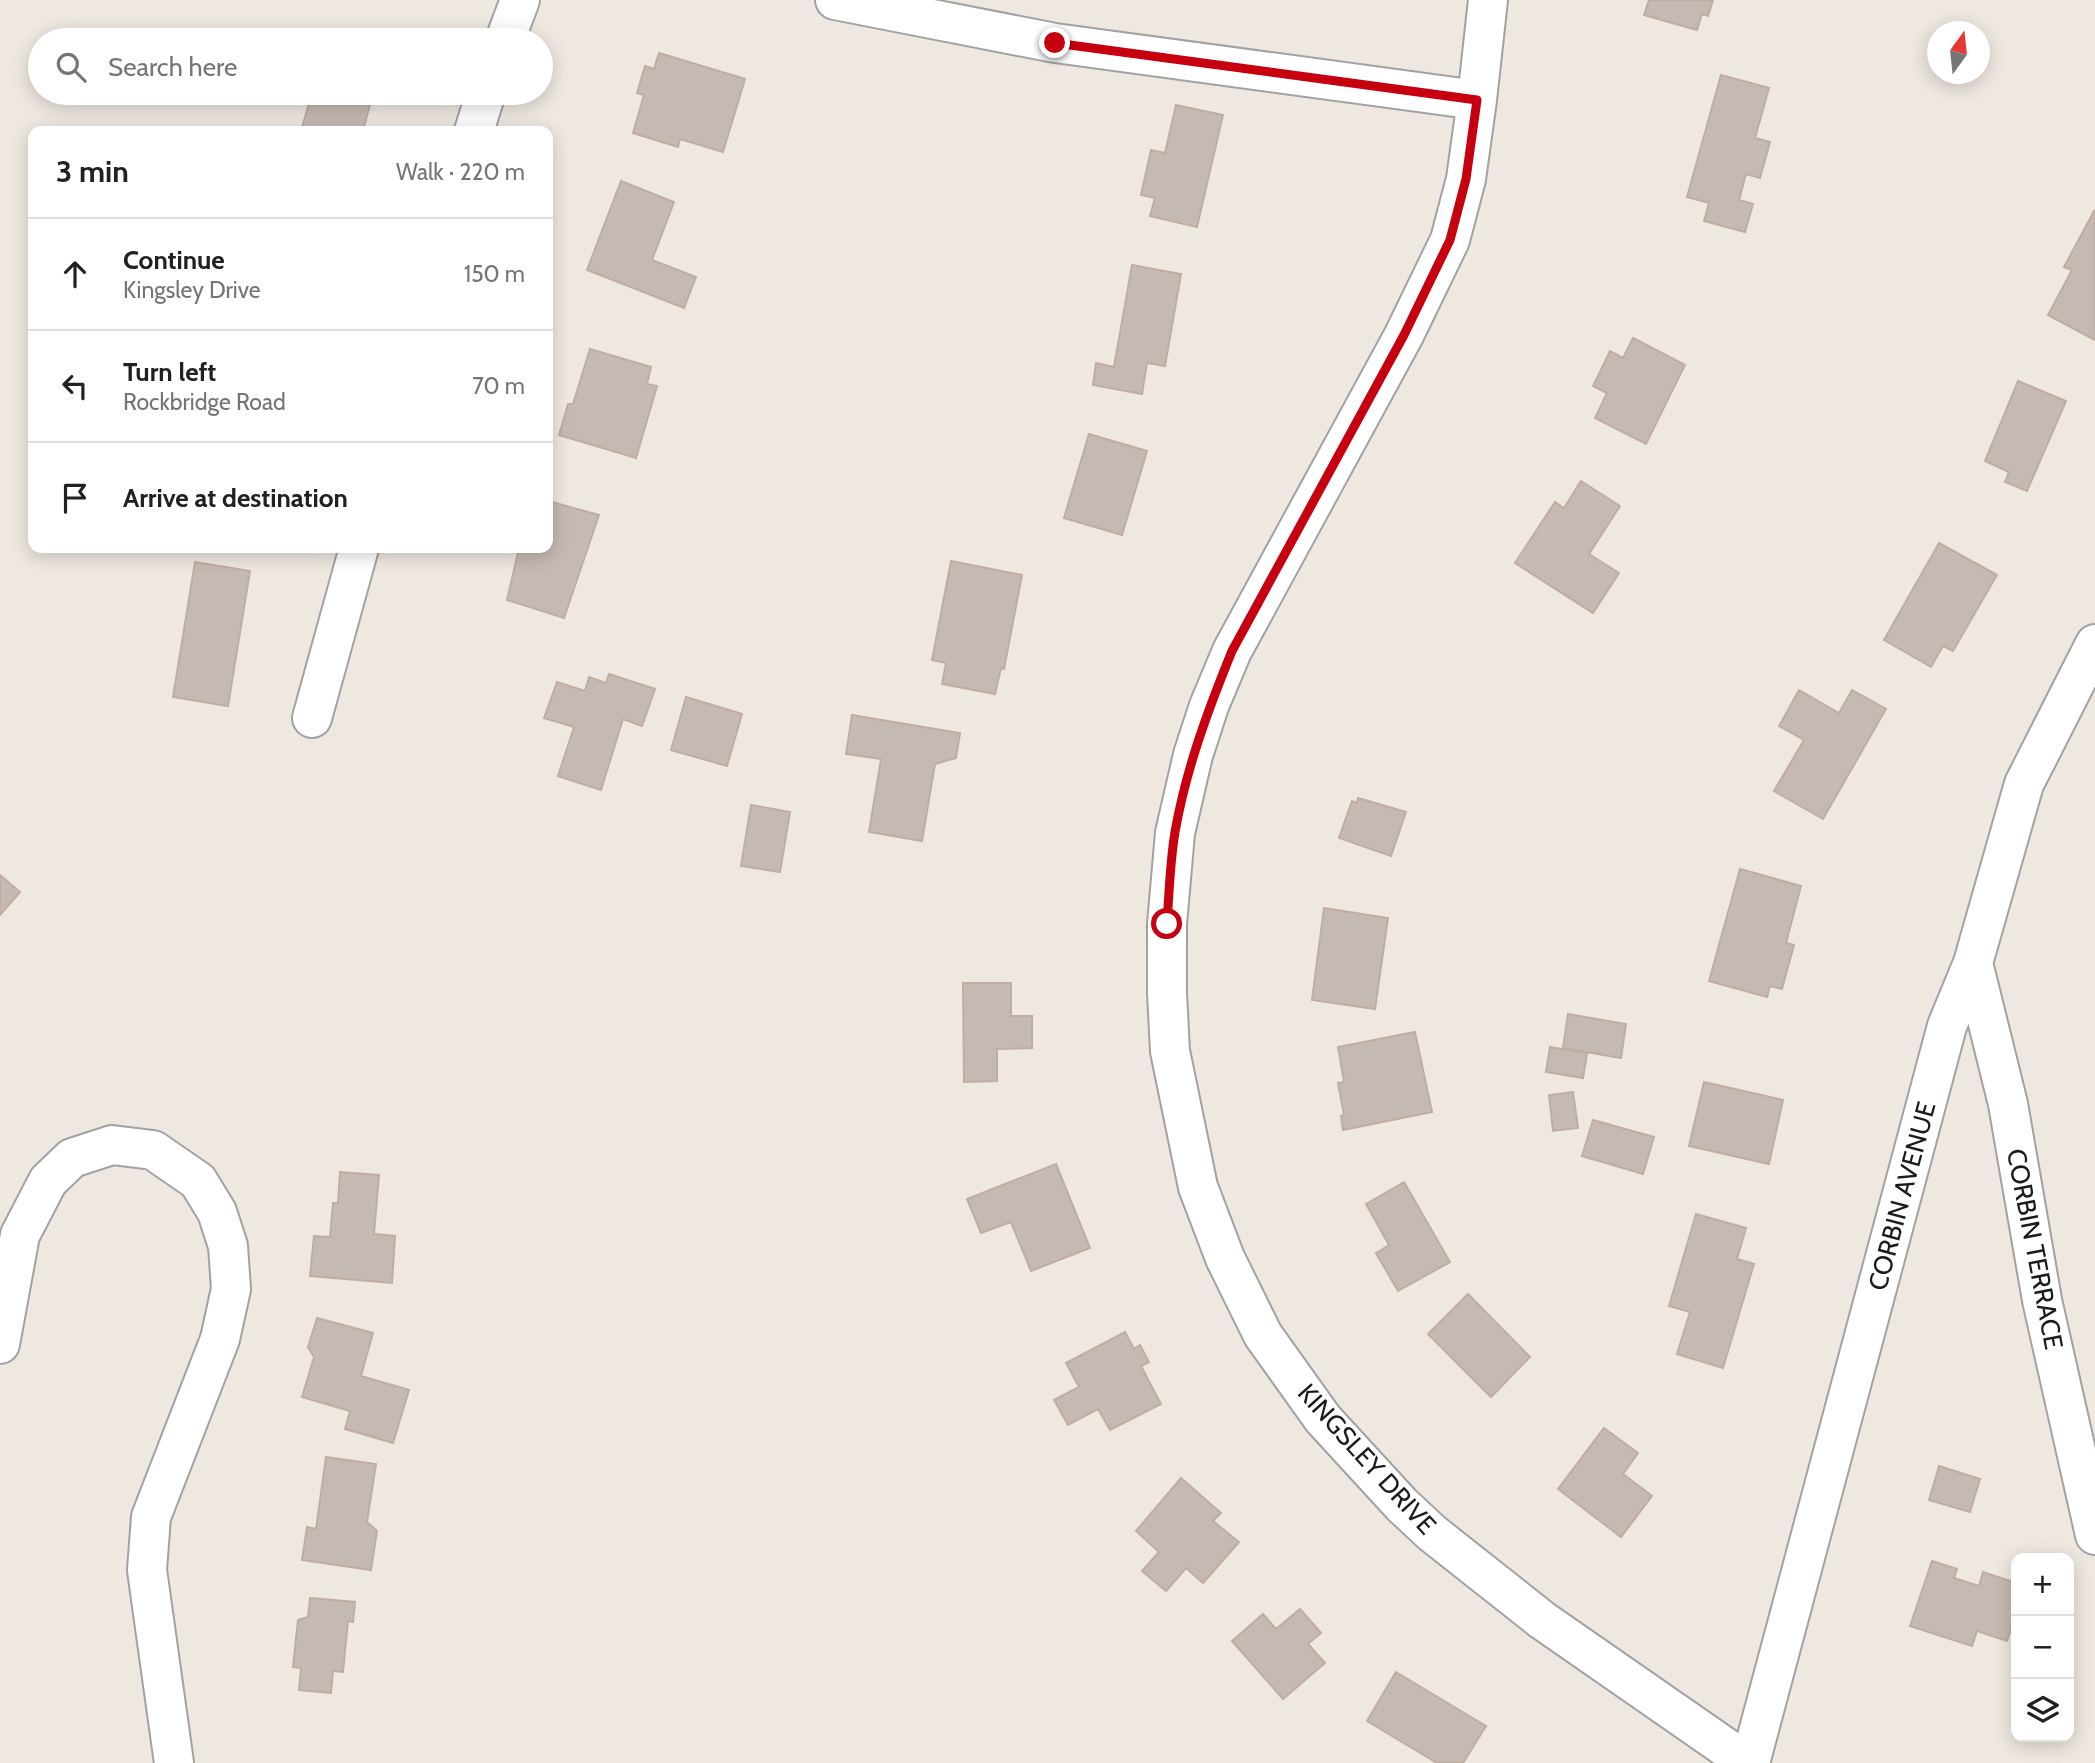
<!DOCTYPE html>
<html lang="en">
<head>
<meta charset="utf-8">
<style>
  :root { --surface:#fff; --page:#f6f6f6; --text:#202124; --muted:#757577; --line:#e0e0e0 }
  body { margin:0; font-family:Cabin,sans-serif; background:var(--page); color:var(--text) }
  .controls { position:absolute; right:21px; bottom:21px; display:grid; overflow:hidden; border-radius:14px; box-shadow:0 4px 18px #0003 }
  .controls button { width:63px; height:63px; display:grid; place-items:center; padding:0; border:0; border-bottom:2px solid var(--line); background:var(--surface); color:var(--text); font:35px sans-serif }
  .compass { position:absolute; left:1927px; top:21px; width:63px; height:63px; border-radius:50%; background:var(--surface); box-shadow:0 4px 18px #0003; rotate:15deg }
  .stop { position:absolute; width:21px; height:21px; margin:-16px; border:5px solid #c70010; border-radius:50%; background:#fff }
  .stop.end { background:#c70010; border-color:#fff; box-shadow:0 2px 7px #0008 }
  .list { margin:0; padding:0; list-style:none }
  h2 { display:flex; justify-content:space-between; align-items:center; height:91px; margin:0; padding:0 28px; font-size:30px }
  h2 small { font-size:23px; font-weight:400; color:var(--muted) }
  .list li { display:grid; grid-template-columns:46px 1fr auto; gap:21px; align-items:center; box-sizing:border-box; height:112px; padding:0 28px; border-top:2px solid var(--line) }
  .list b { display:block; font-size:26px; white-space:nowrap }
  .list p { margin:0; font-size:23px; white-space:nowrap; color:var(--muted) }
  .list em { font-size:23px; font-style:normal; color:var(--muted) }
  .icon { flex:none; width:38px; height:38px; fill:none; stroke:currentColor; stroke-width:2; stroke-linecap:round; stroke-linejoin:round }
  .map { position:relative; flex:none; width:2095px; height:1763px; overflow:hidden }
  .search { position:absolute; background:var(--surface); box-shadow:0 4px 18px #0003; left:28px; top:28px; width:525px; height:77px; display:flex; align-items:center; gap:18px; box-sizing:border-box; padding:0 24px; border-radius:38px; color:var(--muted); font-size:26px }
  .panel { position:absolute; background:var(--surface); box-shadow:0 4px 18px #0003; left:28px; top:126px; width:525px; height:427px; border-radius:14px }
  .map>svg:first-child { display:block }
  .building { fill:#c5bab3; stroke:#c0ada2; stroke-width:2 }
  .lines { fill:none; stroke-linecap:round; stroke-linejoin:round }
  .minor-casing { stroke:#a2a2a2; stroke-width:42 }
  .minor { stroke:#fff; stroke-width:38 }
  .route { stroke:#c70010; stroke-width:9 }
  .labels { text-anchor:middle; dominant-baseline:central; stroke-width:5; stroke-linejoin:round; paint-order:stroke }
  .street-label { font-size:26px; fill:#1b1b1b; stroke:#fff }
</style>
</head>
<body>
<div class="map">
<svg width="2095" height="1763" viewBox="0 0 2095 1763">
  <rect width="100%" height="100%" fill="#eee8e0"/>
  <path class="building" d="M1649 0H1713L1708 16 1702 14 1697 30 1644 15Z
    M659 53 745 79 723 152 680 139 678 147 633 133 644 95 637 93 645 66 654 69Z
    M1721 75 1769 88 1755 138 1770 142 1760 178 1746 174 1739 200 1753 204 1745 232 1704 221 1709 203 1687 197Z
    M312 93H373L363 131H301Z
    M1176 105 1223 115 1197 227 1150 216 1155 198 1141 195 1151 150 1165 153Z
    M621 181 674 202 652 260 696 277 684 308 587 270Z
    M2094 211H2095V340L2048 315 2072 270 2064 267Z
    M1132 265 1181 274 1165 366 1147 363 1142 394 1093 385 1096 363 1114 367Z
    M1633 338 1685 365 1646 444 1595 418 1607 393 1593 386 1610 351 1623 358Z
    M590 349 651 367 647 384 657 386 636 458 559 435 568 404H573Z
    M2018 381 2066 401 2027 491 2005 482 2009 472 1985 461Z
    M1089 434 1147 451 1122 535 1064 518Z
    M1581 481 1620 506 1589 554 1619 573 1593 613 1515 563 1555 502 1564 508Z
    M548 501 599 515 564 618 507 600 519 548H548Z
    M1939 543 1997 575 1953 651 1943 646 1931 667 1884 640Z
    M951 561 1022 575 1004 669 1001 668 995 694 942 684 946 663 932 660Z
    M195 562 250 571 228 706 173 697Z
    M609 674 655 689 642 726 623 719 601 790 558 776 574 727 544 718 557 682 585 691 589 677 606 683Z
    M1799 690 1839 713 1852 690 1886 709 1823 819 1774 791 1804 740 1779 726Z
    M686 697 742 714 727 766 671 750Z
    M852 715 960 733 956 758 935 764 922 841 869 832 881 759 846 754Z
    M1358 798 1406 812 1391 856 1339 838 1352 801 1357 803Z
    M751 805 790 812 780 872 741 866Z
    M1740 869 1801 886 1786 943 1794 945 1782 989 1770 986 1767 997 1709 981Z
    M0 875 20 892 0 915Z
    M1324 908 1388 918 1375 1009 1312 1000Z
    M963 983H1011V1016H1032V1048L997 1049V1081L964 1082Z
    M1568 1014 1626 1024 1621 1058 1563 1048Z
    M1415 1032 1432 1112 1343 1130 1341 1116 1344 1115 1338 1083 1344 1082 1338 1047Z
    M1550 1047 1587 1053 1583 1078 1546 1072Z
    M1704 1082 1783 1100 1769 1164 1689 1146Z
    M1573 1092 1578 1128 1553 1131 1549 1095Z
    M1593 1120 1654 1137 1643 1174 1582 1156Z
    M1056 1164 1090 1248 1031 1271 1011 1222 981 1233 967 1199Z
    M340 1172 379 1175 374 1234 395 1236 392 1283 310 1276 314 1236 330 1237 333 1203H338Z
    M1404 1182 1450 1262 1398 1291 1376 1253 1389 1245 1366 1204Z
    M1696 1214 1746 1228 1737 1259 1754 1264 1723 1368 1677 1354 1690 1312 1669 1306Z
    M1468 1294 1530 1357 1491 1397 1428 1334Z
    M317 1318 373 1333 361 1376 409 1390 393 1443 345 1429 350 1411 302 1397 314 1357 308 1347Z
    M1125 1332 1134 1349 1140 1345 1149 1362 1141 1366 1161 1404 1110 1430 1098 1409 1068 1425 1054 1400 1079 1387 1066 1363Z
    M1604 1428 1638 1453 1623 1474 1652 1496 1621 1537 1558 1489Z
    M326 1457 376 1464 367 1522 377 1531 371 1570 302 1560 307 1527 316 1529Z
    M1939 1466 1980 1479 1970 1512 1929 1500Z
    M1181 1478 1221 1513 1213 1521 1239 1542 1203 1583 1186 1568 1166 1591 1142 1571 1159 1552 1136 1531Z
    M1932 1561 1957 1569 1954 1578 1979 1586 1983 1572 2016 1583V1614L2007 1641 1977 1631 1972 1646 1910 1626Z
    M310 1598 355 1602 353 1622 348 1621 343 1672 333 1671 331 1693 299 1690 301 1668 293 1667 298 1620 308 1617Z
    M1300 1609 1321 1633 1308 1644 1325 1663 1283 1699 1232 1641 1263 1614 1276 1629Z
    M1396 1672 1486 1726 1463 1763H1437L1367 1721Z"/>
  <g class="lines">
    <g class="minor-casing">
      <path id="minor" d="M835 0 1055 43 1477 100
        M1488 0 1477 100 1466 179 1450 240 1404 335 1232 651 1209 706 1193 755 1175 833 1167 924V993L1170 1051 1198 1187 1225 1258 1263 1335 1323 1419 1402 1505 1432 1533 1542 1620 1748 1763
        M505 40 520 0
        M474 131 486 93
        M312 718 359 548
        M1973 963 2008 1104 2042 1300 2095 1535
        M0 1344 20 1235 48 1181 72 1158 112 1145 153 1150 198 1181 217 1212 228 1246 231 1289 220 1339 151 1517 147 1570 174 1763
        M1750 1763 1947 1026 1973 963 2024 784 2095 644"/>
    </g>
    <use href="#minor" class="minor"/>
  </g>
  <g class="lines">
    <path class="route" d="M1055 43 1477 100 1466 179 1450 240 1404 335 1232 651C1208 710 1186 769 1175 832 1170 862 1169 894 1167 924"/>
  </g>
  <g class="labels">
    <g class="street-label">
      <text transform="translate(1902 1196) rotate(-75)">CORBIN AVENUE</text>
      <text transform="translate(2035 1249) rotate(79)">CORBIN TERRACE</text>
      <text transform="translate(1367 1459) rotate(48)">KINGSLEY DRIVE</text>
    </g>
  </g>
</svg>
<div class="controls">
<button>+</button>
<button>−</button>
<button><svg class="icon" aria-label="layers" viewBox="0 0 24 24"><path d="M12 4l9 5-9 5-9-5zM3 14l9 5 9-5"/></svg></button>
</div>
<svg class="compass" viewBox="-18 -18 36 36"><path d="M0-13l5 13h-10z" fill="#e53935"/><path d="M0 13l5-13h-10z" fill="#757577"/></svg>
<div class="stop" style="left:1167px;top:924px"></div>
<div class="stop end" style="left:1055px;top:43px"></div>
<div class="search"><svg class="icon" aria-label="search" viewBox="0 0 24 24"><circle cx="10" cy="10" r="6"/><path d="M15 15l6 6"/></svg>Search here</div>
<section class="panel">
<h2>3 min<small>Walk · 220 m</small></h2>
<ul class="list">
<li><svg class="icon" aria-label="ahead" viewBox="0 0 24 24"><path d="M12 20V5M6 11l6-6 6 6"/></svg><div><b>Continue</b><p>Kingsley Drive</p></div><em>150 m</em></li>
<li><svg class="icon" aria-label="left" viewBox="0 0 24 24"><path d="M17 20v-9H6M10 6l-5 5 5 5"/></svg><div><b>Turn left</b><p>Rockbridge Road</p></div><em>70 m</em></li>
<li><svg class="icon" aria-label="arrive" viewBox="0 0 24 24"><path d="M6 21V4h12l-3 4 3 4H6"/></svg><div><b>Arrive at destination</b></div></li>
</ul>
</section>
</div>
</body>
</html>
